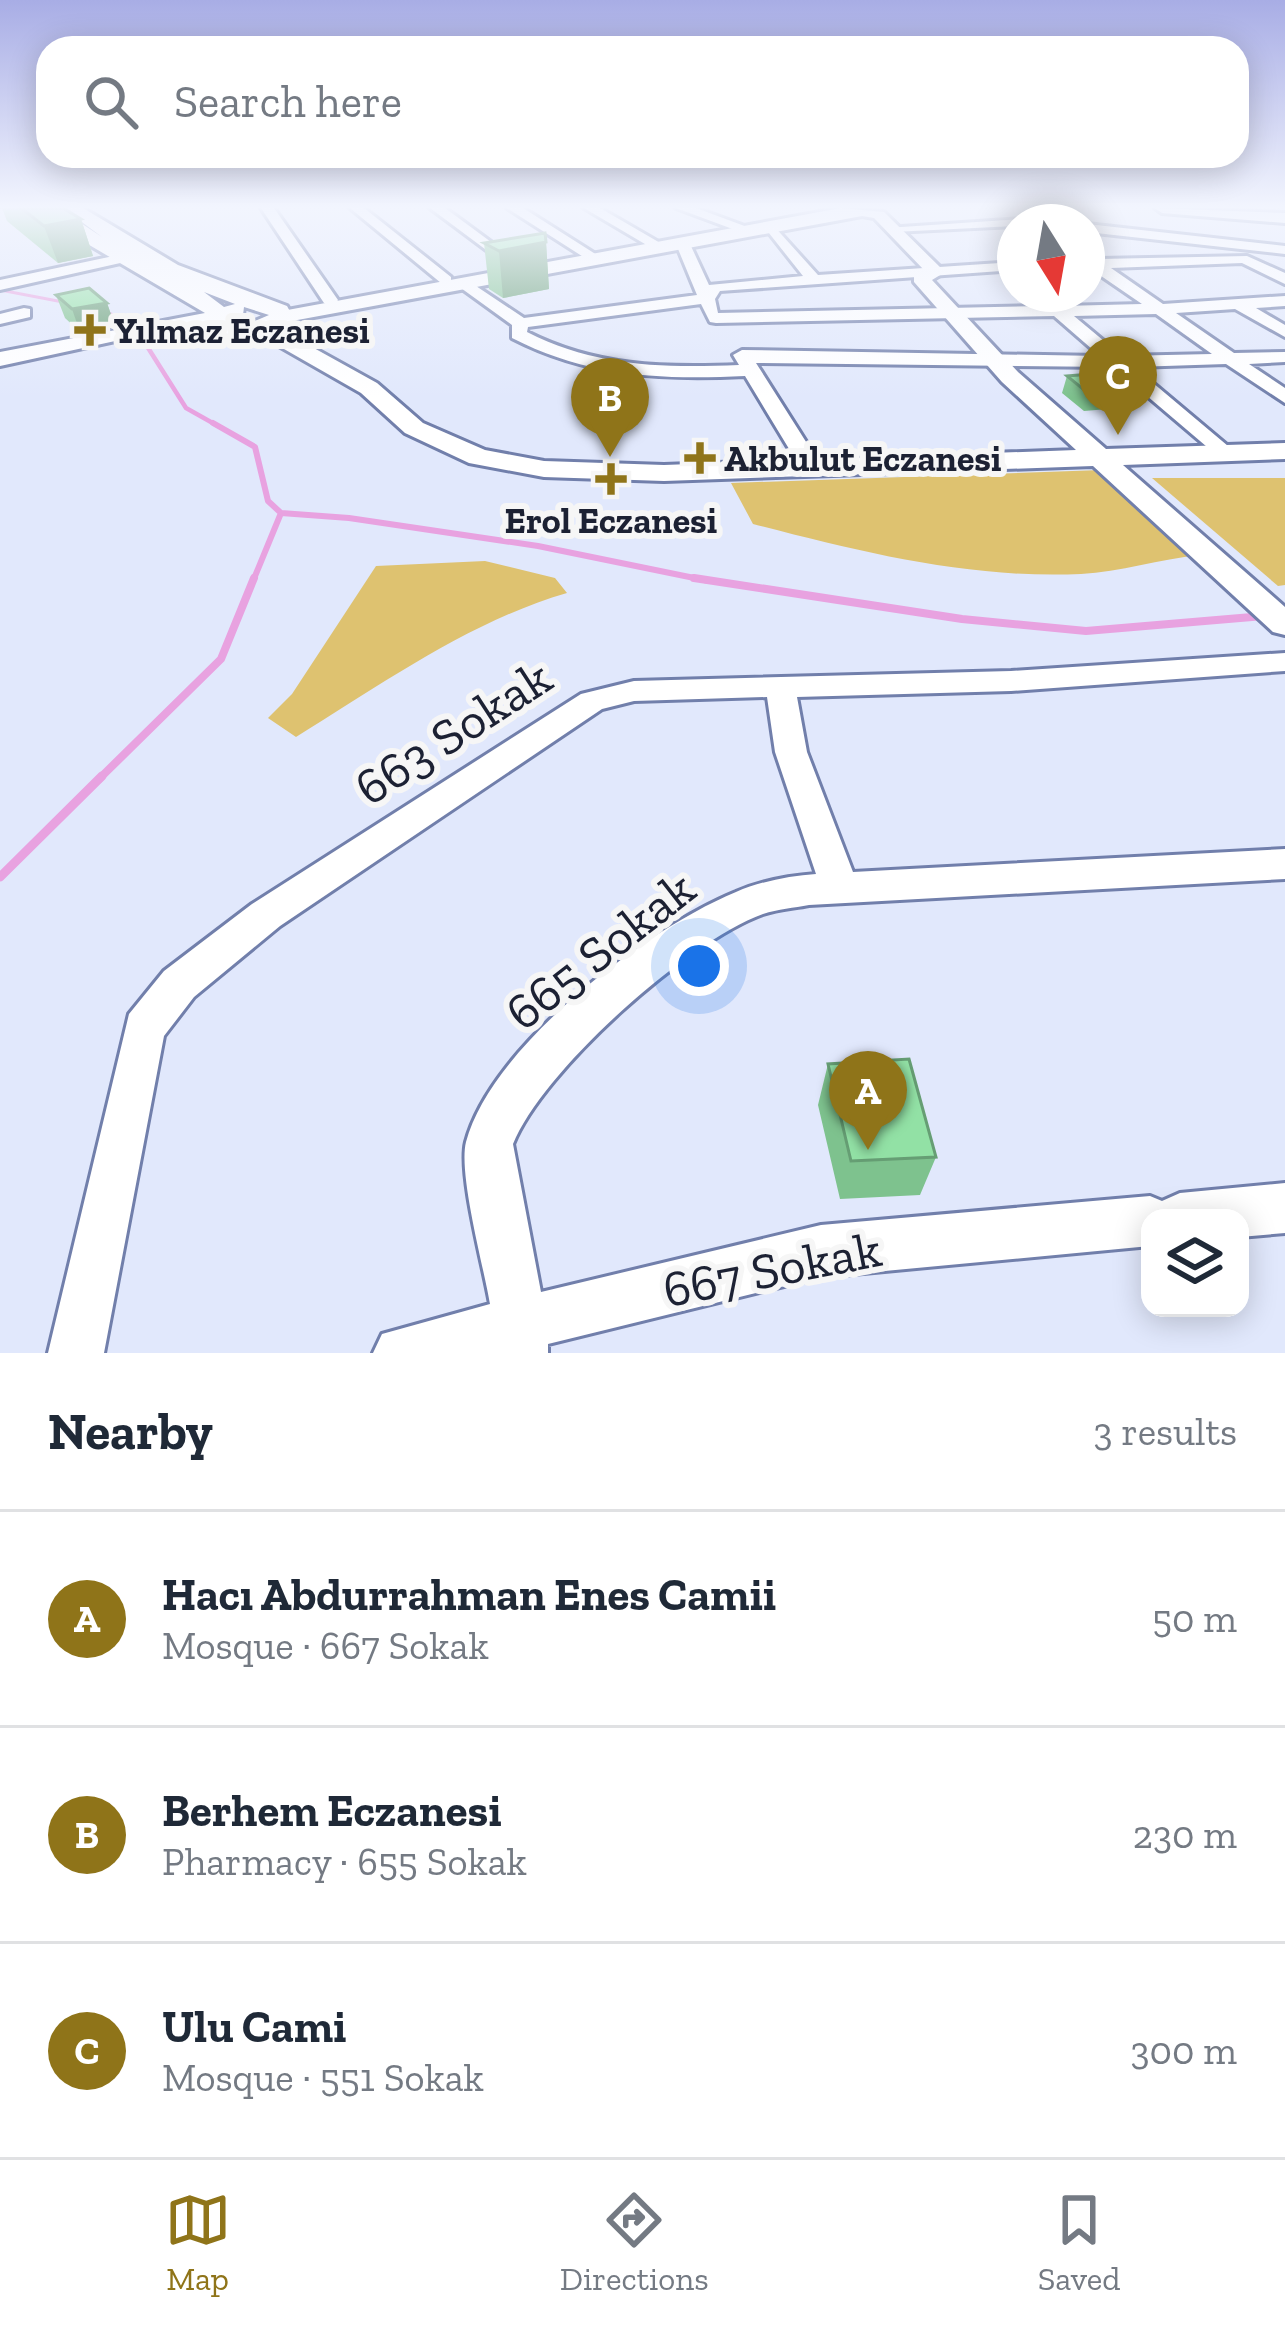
<!DOCTYPE html>
<html lang="en">
<head>
<meta charset="utf-8">
<style>
  :root { --surface:#fff; --page:#f6f6f7; --text:#1f2937; --muted:#747a83; --line:#e0e1e3; --accent:#8f7419 }
  body { margin:0; font-family:"Zilla Slab",serif; background:var(--page); color:var(--text) }
  .controls { position:absolute; right:36px; bottom:36px; display:grid; overflow:hidden; border-radius:24px; box-shadow:0 6px 30px #0003 }
  .controls button { width:108px; height:108px; display:grid; place-items:center; padding:0; border:0; border-bottom:3px solid var(--line); background:var(--surface); color:var(--text); font:60px sans-serif }
  .compass { position:absolute; left:997px; top:204px; width:108px; height:108px; border-radius:50%; background:var(--surface); box-shadow:0 6px 30px #0003; rotate:169deg }
  .you { position:absolute; left:699px; top:966px; width:42px; height:42px; margin:-30px; border:9px solid #fff; border-radius:50%; background:#1a73e8; box-shadow:0 0 0 18px #1a73e833 }
  .badge { display:grid; place-items:center; width:78px; height:78px; border-radius:50%; background:var(--accent); color:#fff; font-size:39px; font-weight:700 }
  .pin { position:absolute; translate:-50% -99px; filter:drop-shadow(0 3px 6px #0008) }
  .pin::after { content:''; position:absolute; top:63px; width:42px; height:36px; background:inherit; clip-path:polygon(0 0,100% 0,50% 100%) }
  .list { margin:0; padding:0; list-style:none }
  h2 { display:flex; justify-content:space-between; align-items:center; height:156px; margin:0; padding:0 48px; font-size:51px }
  h2 small { font-size:39px; font-weight:400; color:var(--muted) }
  .list li { display:grid; grid-template-columns:78px 1fr auto; gap:36px; align-items:center; box-sizing:border-box; height:216px; padding:0 48px; border-top:3px solid var(--line) }
  .list b { display:block; font-size:45px; white-space:nowrap }
  .list p { margin:0; font-size:39px; white-space:nowrap; color:var(--muted) }
  .list em { font-size:39px; font-style:normal; color:var(--muted) }
  .icon { flex:none; width:66px; height:66px; fill:none; stroke:currentColor; stroke-width:2; stroke-linecap:round; stroke-linejoin:round }
  .map { position:relative; flex:none; width:1285px; height:1353px; overflow:hidden }
  .search { position:absolute; background:var(--surface); box-shadow:0 6px 30px #0003; left:36px; right:36px; top:36px; height:132px; display:flex; align-items:center; gap:30px; box-sizing:border-box; padding:0 42px; border-radius:36px; color:var(--muted); font-size:45px }
  .sheet { height:804px; background:var(--surface) }
  nav { display:flex; justify-content:space-around; align-items:center; box-sizing:border-box; height:168px; border-top:3px solid var(--line); background:var(--surface); font-size:33px; color:var(--muted) }
  nav a { display:grid; justify-items:center; gap:6px }
  nav .on { color:var(--accent) }
  .map>svg:first-child { display:block }
  .green { fill:#dec270 }
  .lines { fill:none; stroke-linecap:round; stroke-linejoin:round }
  .stream-far4 { stroke:#e8a2e0; stroke-width:3 }
  .stream-far3 { stroke:#e8a2e0; stroke-width:4.5 }
  .stream-far2 { stroke:#e8a2e0; stroke-width:6 }
  .stream-far1 { stroke:#e8a2e0; stroke-width:8 }
  .stream { stroke:#e8a2e0; stroke-width:9 }
  .minor-casing { stroke:#717fab; stroke-width:6 }
  .tertiary-casing { stroke:#717fab; stroke-width:6 }
  .secondary-casing { stroke:#717fab; stroke-width:6 }
  .minor { fill:#fff; fill-rule:evenodd }
  .tertiary { fill:#fff; fill-rule:evenodd }
  .secondary { fill:#fff; fill-rule:evenodd }
  .wall { fill:#7ec28e }
  .shaded-wall { fill:#669e74 }
  .building { fill:#92e1a5; stroke:#669e74; stroke-width:3 }
  .poi-dot { fill:#8f7419; stroke:#f6f6f6; stroke-width:4.5 }
  .labels { text-anchor:middle; dominant-baseline:central; stroke-width:12; stroke-linejoin:round; paint-order:stroke }
  .far-poi-label { font-size:36px; font-weight:bold; fill:#1c2133; stroke:#f6f6f6; text-anchor:start }
  .near-street-label { font-size:51px; fill:#1c2133; stroke:#f6f6f6 }
</style>
</head>
<body>
<div class="map">
<svg width="1285" height="1353" viewBox="0 0 1285 1353">
  <rect width="100%" height="100%" fill="#e1e8fc"/>
  <path class="green" d="M1101 470 1199 555C1160 559 1120 572 1081 574 968 579 861 552 753 524L731 483Z
    M1152 478H1285V585L1278 586Z
    M485 561 555 578 567 593C470 621 381 685 296 737L268 718 292 694 376 566Z"/>
  <g class="lines">
    <path class="stream-far4" d="M0 290 63 302"/>
    <path class="stream-far3" d="M107 313 133 324
      M145 343 186 408 218 426"/>
    <path class="stream-far2" d="M213 423 255 447 268 501 281 513 349 518 538 546 709 581
      M253 581 281 513"/>
    <path class="stream-far1" d="M694 578 962 619 1086 631 1264 616
      M99 779 221 659 254 578"/>
    <path class="stream" d="M0 877 102 776"/>
    <g class="minor-casing">
      <path id="minor" d="M261 208H274L338 300 336 303H324Z
        M350 208H364L451 277V283H441Z
        M430 208H445L521 264 509 267Z
        M507 208H523L597 255 585 258Z
        M584 208H600L662 244 650 247Z
        M676 208H696L750 228 738 231Z
        M1020 219 1015 226 893 232 886 228Z
        M772 224 818 275 1015 262V270L720 291 715 299 718 313 1043 306 1040 302 1048 297 1062 306 1142 304 1088 267 1087 254 1099 259 1247 256 1285 273V284L1242 263 1111 268 1163 304 1285 296V306L1256 308 1285 325V337L1235 309 1176 313 1234 353 1285 352V362L1249 364 1285 388V403L1226 364 1134 367 1228 446V456L1220 458 1113 367 756 363 822 467 811 474 800 467 745 376C662 380 588 377 512 338V325L454 283 467 280 524 318 697 295 676 244 683 240 690 244 709 285 803 276 765 228ZM701 304 710 322 716 323 1054 316 1100 356 742 350 733 355 739 365C663 368 596 367 527 332L528 327ZM1156 314 1212 354 1122 356 1074 316Z
        M1087 224 1285 246V254L1087 232Z
        M142 250 147 257 0 290V280Z
        M24 308 30 309V317L0 324V314Z
        M1285 653V671L1011 691 797 697 807 752 853 872 1285 849V879L809 905C794 908 778 909 763 914 688 941 543 1070 513 1144L541 1292 821 1225 1150 1196 1162 1201 1180 1193 1285 1183V1233L1240 1237V1218H1150V1246L821 1277 548 1344V1353H373L382 1334 490 1304C484 1268 458 1174 466 1142 491 1046 648 928 736 892 761 881 790 876 816 874L775 752 767 697 634 701 602 709 280 926 194 997 164 1036 104 1353H48L129 1014 164 971 252 904 581 694 634 681 1011 671Z"/>
    </g>
    <g class="tertiary-casing">
      <path id="tertiary" d="M841 208 884 212 945 272 932 280 1018 372 1106 449 1285 443V459L1123 465 1285 607V635L1273 632 1093 466 664 481 544 477 469 463 405 433 361 393 277 345 228 330 238 324 273 331 272 317 282 311ZM862 216 874 218 924 270 914 274V282L1002 382 1076 450 664 465 544 461 485 450 423 423 377 383 294 337 292 321Z
        M1155 208 1285 213V223L1162 213Z"/>
    </g>
    <g class="secondary-casing">
      <path id="secondary" d="M39 208H58L102 237 63 208H83L178 265 287 306 293 317C274 334 230 345 210 326L129 338 0 366V352L205 313 74 236ZM204 292 235 304 224 307ZM244 307 269 315 255 321H231L243 315Z"/>
    </g>
    <use href="#minor" class="minor"/>
    <use href="#tertiary" class="tertiary"/>
    <use href="#secondary" class="secondary"/>
  </g>
  <path class="wall" d="M2 208H63L81 219 93 256 58 263 7 221Z
    M546 242 549 289 503 298 489 289 484 243Z
    M56 295 107 303 115 326 80 332 65 318Z
    M1067 376 1126 391 1120 408 1084 411 1062 393Z
    M828 1064 936 1157 920 1195 840 1199 818 1105Z"/>
  <path class="shaded-wall" d="M81 219 93 256 58 263 44 226Z
    M546 242 549 289 503 298 499 251Z
    M107 303 115 326 80 332 72 309Z"/>
  <path class="building" d="M21 208H63L81 219 44 226Z
    M545 233 546 242 499 251 484 243Z
    M89 288 107 303 72 309 56 295Z
    M1103 373 1126 391 1089 394 1067 376Z
    M909 1059 936 1157 851 1161 828 1064Z"/>
  <linearGradient id="sky" x2="0" y2="1"><stop stop-color="#a8ade5"/><stop offset="0.52" stop-color="#f2f5fe"/><stop offset="1" stop-color="#f2f5fe" stop-opacity="0"/></linearGradient>
  <rect width="1285" height="398" fill="url(#sky)"/>
  <g class="poi-dot">
    <path d="M84 312h12v12h12v12h-12v12h-12v-12h-12v-12h12z"/>
    <path d="M694 440h12v12h12v12h-12v12h-12v-12h-12v-12h12z"/>
    <path d="M605 461h12v12h12v12h-12v12h-12v-12h-12v-12h12z"/>
  </g>
  <g class="labels">
    <g class="far-poi-label">
      <text x="114" y="330">Yılmaz Eczanesi</text>
      <text x="724" y="458">Akbulut Eczanesi</text>
      <text x="611" y="520" text-anchor="middle">Erol Eczanesi</text>
    </g>
    <g class="near-street-label">
      <text transform="translate(453 732) rotate(-33)">663 Sokak</text>
      <text transform="translate(600 950) rotate(-38)">665 Sokak</text>
      <text transform="translate(772 1269) rotate(-11)">667 Sokak</text>
    </g>
  </g>
</svg>
<div class="controls">
<button><svg class="icon" aria-label="layers" viewBox="0 0 24 24"><path d="M12 4l9 5-9 5-9-5zM3 14l9 5 9-5"/></svg></button>
</div>
<svg class="compass" viewBox="-18 -18 36 36"><path d="M0-13l5 13h-10z" fill="#e53935"/><path d="M0 13l5-13h-10z" fill="#747a83"/></svg>
<div class="you"></div>
<div class="pin badge" style="left:868px;top:1150px">A</div>
<div class="pin badge" style="left:610px;top:457px">B</div>
<div class="pin badge" style="left:1118px;top:435px">C</div>
<div class="search"><svg class="icon" aria-label="search" viewBox="0 0 24 24"><circle cx="10" cy="10" r="6"/><path d="M15 15l6 6"/></svg>Search here</div>
</div>
<section class="sheet">
<h2>Nearby<small>3 results</small></h2>
<ul class="list">
<li><span class="badge">A</span><div><b>Hacı Abdurrahman Enes Camii</b><p>Mosque · 667 Sokak</p></div><em>50 m</em></li>
<li><span class="badge">B</span><div><b>Berhem Eczanesi</b><p>Pharmacy · 655 Sokak</p></div><em>230 m</em></li>
<li><span class="badge">C</span><div><b>Ulu Cami</b><p>Mosque · 551 Sokak</p></div><em>300 m</em></li>
</ul>
</section>
<nav>
<a class="on"><svg class="icon" aria-label="map" viewBox="0 0 24 24"><path d="M3 6l6-2 6 2 6-2v14l-6 2-6-2-6 2zM9 4v14M15 6v14"/></svg>Map</a>
<a><svg class="icon" aria-label="directions" viewBox="0 0 24 24"><path d="M12 3l9 9-9 9-9-9zM9 14v-3h6M13 9l2 2-2 2"/></svg>Directions</a>
<a><svg class="icon" aria-label="saved" viewBox="0 0 24 24"><path d="M7 4h10v16l-5-4-5 4z"/></svg>Saved</a>
</nav>
</body>
</html>
